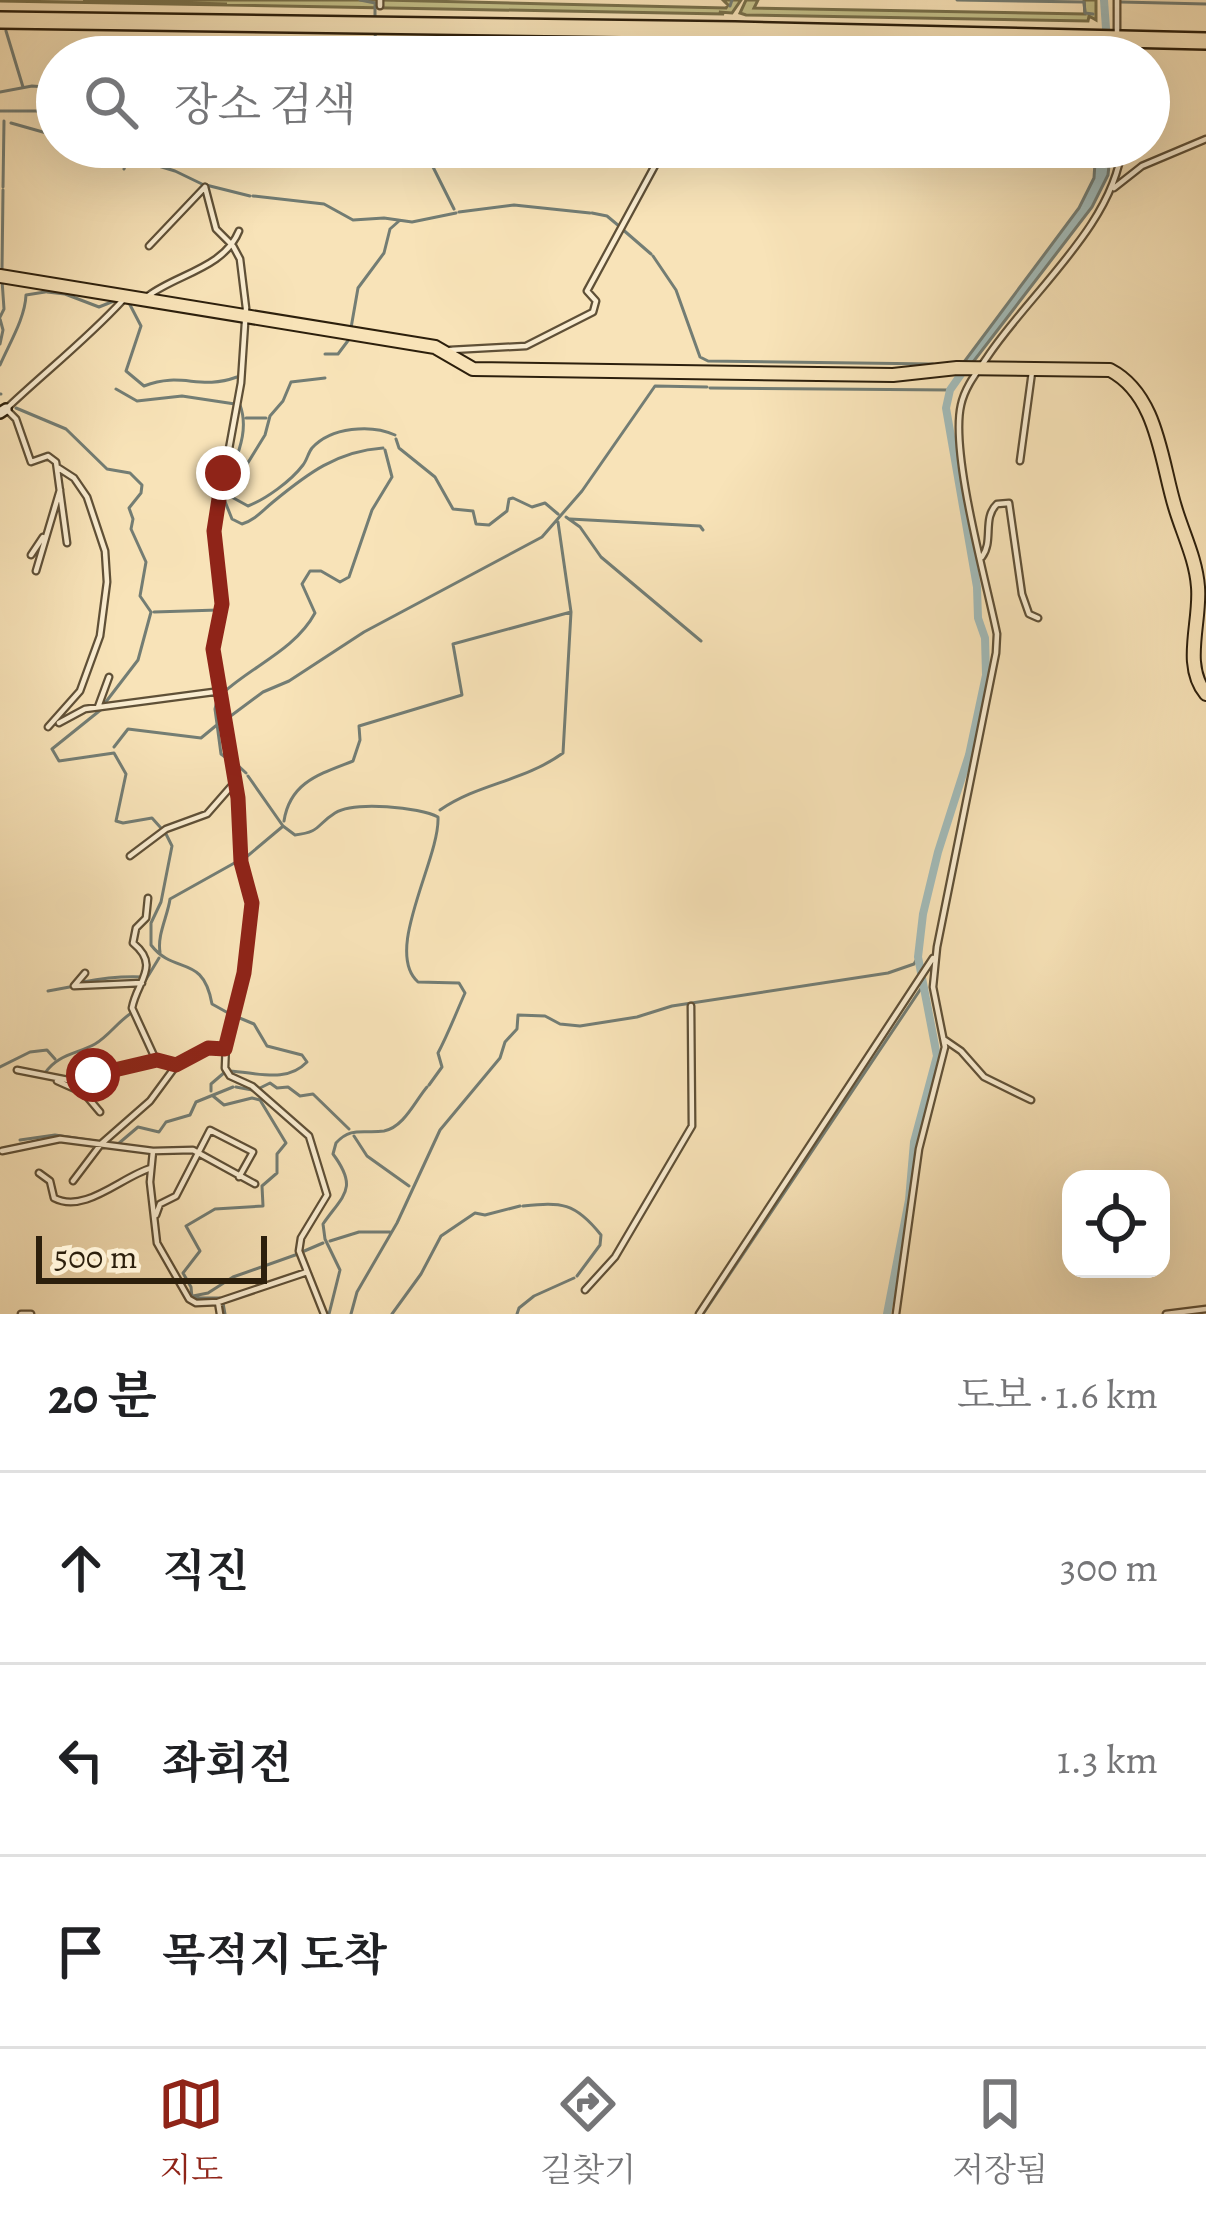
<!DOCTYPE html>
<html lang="ko">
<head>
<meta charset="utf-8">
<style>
  :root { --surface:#fff; --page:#f2f2f2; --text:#202124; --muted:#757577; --line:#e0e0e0; --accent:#8f2418 }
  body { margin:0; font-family:Alegreya,"Noto Serif KR",serif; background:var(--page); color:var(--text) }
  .controls { position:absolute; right:36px; bottom:36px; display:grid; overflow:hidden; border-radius:24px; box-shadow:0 12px 48px #0002 }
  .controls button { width:108px; height:108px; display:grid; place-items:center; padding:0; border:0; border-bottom:3px solid var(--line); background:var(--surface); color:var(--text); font:60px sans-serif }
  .scale { position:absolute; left:36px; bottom:30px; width:231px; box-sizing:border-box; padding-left:12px; border:6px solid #2c1f0c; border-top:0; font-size:33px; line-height:42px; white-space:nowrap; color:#2c1f0c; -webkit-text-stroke:9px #faedd1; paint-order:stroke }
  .stop { position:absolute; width:36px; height:36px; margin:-27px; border:9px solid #8f2418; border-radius:50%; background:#fff }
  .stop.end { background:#8f2418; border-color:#fff; box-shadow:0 3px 12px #0008 }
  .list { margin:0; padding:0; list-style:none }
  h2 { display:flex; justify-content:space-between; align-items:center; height:156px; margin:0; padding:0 48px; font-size:51px }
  h2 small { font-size:39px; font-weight:400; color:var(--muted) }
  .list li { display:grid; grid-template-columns:78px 1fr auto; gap:36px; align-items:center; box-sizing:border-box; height:192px; padding:0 48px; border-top:3px solid var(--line) }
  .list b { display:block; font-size:45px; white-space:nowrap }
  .list em { font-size:39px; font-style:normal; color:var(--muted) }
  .icon { flex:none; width:66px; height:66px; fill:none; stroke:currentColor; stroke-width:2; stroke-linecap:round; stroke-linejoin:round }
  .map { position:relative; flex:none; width:1206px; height:1314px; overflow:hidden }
  .search { position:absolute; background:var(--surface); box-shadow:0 12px 48px #0002; left:36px; right:36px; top:36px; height:132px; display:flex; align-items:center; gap:30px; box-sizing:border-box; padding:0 42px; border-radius:66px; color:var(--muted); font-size:45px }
  .sheet { height:732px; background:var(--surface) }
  nav { display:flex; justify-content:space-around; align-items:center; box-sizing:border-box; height:168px; border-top:3px solid var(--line); background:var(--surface); font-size:33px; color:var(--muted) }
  nav a { display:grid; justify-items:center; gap:6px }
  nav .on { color:var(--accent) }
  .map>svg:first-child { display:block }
  .green { fill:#c4c18a; stroke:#78704b; stroke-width:3 }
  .water { fill:#a2bbb9; stroke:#737d74; stroke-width:3 }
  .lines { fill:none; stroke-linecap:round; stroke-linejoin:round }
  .stream { stroke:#737d74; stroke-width:3 }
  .river { stroke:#a2bbb9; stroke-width:8 }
  .street-casing { stroke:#5f5037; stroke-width:9 }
  .secondary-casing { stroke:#2c1f0c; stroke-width:14 }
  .primary-casing { stroke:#2c1f0c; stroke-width:16 }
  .highway-casing { stroke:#2c1f0c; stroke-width:20 }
  .street { stroke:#faedd1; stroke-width:4.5 }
  .secondary { stroke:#faedd1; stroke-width:9 }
  .primary { stroke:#f8e3b8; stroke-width:12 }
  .highway { stroke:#f8e3b8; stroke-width:15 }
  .route { stroke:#8f2418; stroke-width:15 }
</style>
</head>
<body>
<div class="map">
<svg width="1206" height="1314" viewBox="0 0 1206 1314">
  <rect width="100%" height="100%" fill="#f8e3b8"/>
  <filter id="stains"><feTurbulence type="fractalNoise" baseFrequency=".00167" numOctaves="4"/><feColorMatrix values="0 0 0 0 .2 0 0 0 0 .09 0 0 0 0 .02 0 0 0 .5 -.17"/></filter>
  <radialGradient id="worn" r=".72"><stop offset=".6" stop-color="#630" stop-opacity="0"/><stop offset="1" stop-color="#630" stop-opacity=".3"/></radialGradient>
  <path class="green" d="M83 0H382L726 8 728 5 723 0H741L732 13 719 12 724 14 0 1 227 4Z
    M746 0H758L754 8 1085 14 1084 0H1096V20L1089 16 1088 21 746 15 740 13Z"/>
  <path class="water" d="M1096 147H1111L1108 175 1092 207 970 366H961L1079 208 1094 178Z"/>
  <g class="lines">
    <path class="stream" d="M360 0 375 3V21
      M957 0 1084 2 1085 13 1093 14
      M1121 2 1206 4
      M730 6 732 0
      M374 30 380 57
      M6 31 23 87
      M122 57 123 45
      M711 57 722 38
      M0 92 32 86 57 88
      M0 111H57
      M11 123 57 136
      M92 147 125 156
      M124 147 128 157 124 169
      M174 147C224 165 255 157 304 147
      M423 147 454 209
      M132 158 175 171 204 185
      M206 185 250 196
      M3 187 4 121
      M253 196 324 204 353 220 384 218 412 222 456 213
      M459 212 514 205 590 213
      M592 213 607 216 619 226
      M621 228 651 254
      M653 256 676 290 700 357 708 361 933 364
      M2 271 3 190
      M47 292 65 294 99 307 114 301
      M128 301 141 326 126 371 144 386C183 371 198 391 237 377
      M0 317 4 309 2 280
      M0 319 3 330 0 344
      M351 328 358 288 384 253 390 229 399 221
      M325 354H338L350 338
      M0 365C10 342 25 318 26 295L45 292
      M325 378 291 382 283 401 270 416 265 435 228 495 248 506C266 499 291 481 303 465 307 460 308 453 312 448 331 427 371 424 395 435
      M710 388 950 390
      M116 389 137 401 182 396 235 404
      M0 394H1
      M240 405C252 437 229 468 224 499L232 519 242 524C255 520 262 511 273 502 307 474 337 451 383 448
      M16 408 66 429 107 469 130 473 142 485 141 493 129 508 133 519 131 529 146 562 140 596 151 612 138 660 105 703
      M246 418H266
      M396 439 399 448 435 477 453 509 473 511 476 524 489 525 507 511 509 499 513 498 532 507 545 503 558 514
      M566 517 580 527 601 557 701 641
      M570 519 700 526 703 530
      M154 612 218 610
      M223 693C252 666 295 650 315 613L302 584 310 571H321L340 582 349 577 372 510 392 477 385 450
      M218 696 215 709 221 754 229 760
      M103 708 52 749 59 761 114 753 126 774 116 821 123 823 152 818 161 828
      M228 718 263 692 289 681 364 632 542 537 582 491 655 386 707 387
      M220 723 222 721
      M114 747 128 729 201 738 218 724
      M232 760 246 773
      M248 776 283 826 295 835C321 832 316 825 335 813 354 801 420 807 438 817 440 859 383 951 418 982L459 983 465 993C456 1013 449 1032 438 1053L442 1067 429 1085
      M440 810C479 783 523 782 563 753L571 612 558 522
      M284 821C290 782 320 774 353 761L360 740 359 726 462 695 453 644 571 612
      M166 834 172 846 161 902 151 923V945C175 976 203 953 212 1004L230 1014
      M244 859 282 827
      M160 952C157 935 168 915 170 899L238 861
      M83 982C103 978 124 976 144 977
      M142 986 159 958
      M48 991 75 986
      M0 1067 30 1052 47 1050 55 1059
      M229 1071C256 1072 286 1084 307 1062L302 1055 267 1046 254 1024 235 1016
      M45 1073C58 1054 77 1054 95 1044 109 1036 119 1020 133 1012
      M236 1087 257 1091
      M260 1088 270 1083 277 1088 288 1087 300 1096 313 1094 349 1129
      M211 1091V1084L225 1072
      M213 1096 224 1105 252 1098 260 1100 286 1143 277 1154V1173L262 1186 263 1206 215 1209 186 1226 200 1251 183 1273 191 1287 192 1298H220
      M354 1136 367 1156 409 1186
      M20 1140 55 1135 95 1141
      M118 1144 138 1127 159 1132 166 1122 190 1115 196 1102 233 1087
      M523 1206C561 1202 575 1202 601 1235L600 1245 577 1276
      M330 1241 359 1232H390
      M302 1252 323 1243
      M193 1296 208 1293 233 1277 298 1254
      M223 1303 225 1314
      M329 1314 340 1270 325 1239 323 1224C343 1195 359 1189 333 1154L336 1143C351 1126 364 1134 384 1131 404 1127 415 1101 427 1087
      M351 1314 357 1292 397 1223 440 1130 500 1058 505 1042 517 1029 518 1015 545 1016 560 1024 580 1026 637 1017 672 1006 888 973 914 964 918 957
      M392 1314 421 1274 441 1236 475 1213 485 1215 520 1206
      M517 1314 519 1308 534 1296 574 1278
      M703 1314 924 984"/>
    <path class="river" d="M1104 0 1108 57
      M887 1314 909 1200 914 1142 937 1056 918 957 923 914 938 852 969 755 986 675 985 638 978 618 977 587 946 408 950 390 964 370"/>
    <g class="street-casing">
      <path id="street" d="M380 6V0
        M1117 33V0
        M718 57 731 39
        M205 187 216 229 233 246 240 259 246 308 241 383 214 531 222 604 213 649 237 798 241 862 252 903 243 973 226 1042 225 1068 230 1076 252 1086 309 1136 327 1195 301 1238 299 1251 324 1314
        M1114 188 1142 166 1206 139
        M149 246 205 187
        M148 296C177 274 224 268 239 231
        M450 350 526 346 593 312 596 301 587 291 665 147
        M1020 461 1032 372
        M67 543 56 462 48 456 31 462 16 419 6 409C45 372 86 340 122 301
        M31 555 43 537
        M982 557C994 541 982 518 997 504L1009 503 1022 594 1029 614 1038 618
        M36 571 60 490
        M98 707 109 677
        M59 723 85 709 221 691
        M48 727 80 691 100 636 107 582 105 551 87 497 74 478 57 467
        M130 856 166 829 207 814 235 782
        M148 898 146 918 136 928 133 943C161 966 137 981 132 1008L155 1058 175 1065
        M85 973 74 986 142 983
        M945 1040 961 1051 984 1077 1031 1100
        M17 1070 68 1080 157 1060
        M57 1081 84 1093 100 1112
        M2 1151 60 1139 153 1151 150 1182 157 1243 189 1299 196 1303 218 1302 220 1314
        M153 1151 193 1150 255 1184
        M39 1173 50 1181 54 1198C85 1214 121 1177 151 1168
        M73 1181 101 1144 150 1101 178 1063 208 1048 225 1049
        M156 1215 160 1204 176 1196 210 1130 253 1152 239 1177
        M585 1290 615 1257 692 1126 691 1006
        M218 1302 307 1272
        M21 1314H31
        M699 1314 933 958
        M896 1314 919 1149 945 1047 933 987 937 947 996 653 997 634C986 580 950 453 961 405 965 386 978 371 988 356 1030 293 1114 224 1122 147
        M1166 1314 1206 1309"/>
    </g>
    <g class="secondary-casing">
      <path id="secondary" d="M0 413 6 409"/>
    </g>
    <g class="primary-casing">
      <path id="primary" d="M0 276 435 347 473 369 893 375 957 368 1110 370C1158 395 1161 462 1175 507 1183 534 1196 559 1198 587 1201 622 1182 665 1206 694"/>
    </g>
    <g class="highway-casing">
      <path id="highway" d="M0 20 735 30 1206 41"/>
    </g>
    <use href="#street" class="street"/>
    <use href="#secondary" class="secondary"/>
    <use href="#primary" class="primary"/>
    <use href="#highway" class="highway"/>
  </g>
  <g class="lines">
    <path class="route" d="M93 1075 157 1060 176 1065 208 1048 225 1049 244 973 252 903 241 862 238 798 213 649 222 604 214 531 223 473"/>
  </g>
  <rect width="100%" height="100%" filter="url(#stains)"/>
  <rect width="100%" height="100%" fill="url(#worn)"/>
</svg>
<div class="controls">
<button><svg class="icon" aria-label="locate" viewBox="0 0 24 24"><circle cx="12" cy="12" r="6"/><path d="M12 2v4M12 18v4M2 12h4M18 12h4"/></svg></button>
</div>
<div class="scale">500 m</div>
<div class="stop" style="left:93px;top:1075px"></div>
<div class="stop end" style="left:223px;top:473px"></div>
<div class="search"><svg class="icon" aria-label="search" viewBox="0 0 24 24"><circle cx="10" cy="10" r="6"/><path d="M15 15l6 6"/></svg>장소 검색</div>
</div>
<section class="sheet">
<h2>20 분<small>도보 · 1.6 km</small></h2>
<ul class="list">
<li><svg class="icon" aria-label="ahead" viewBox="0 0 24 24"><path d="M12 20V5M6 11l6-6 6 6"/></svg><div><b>직진</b></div><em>300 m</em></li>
<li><svg class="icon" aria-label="left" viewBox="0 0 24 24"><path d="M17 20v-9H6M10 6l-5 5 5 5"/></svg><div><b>좌회전</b></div><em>1.3 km</em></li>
<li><svg class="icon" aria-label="arrive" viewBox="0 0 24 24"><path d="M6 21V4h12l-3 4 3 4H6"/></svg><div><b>목적지 도착</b></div></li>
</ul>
</section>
<nav>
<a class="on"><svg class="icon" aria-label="map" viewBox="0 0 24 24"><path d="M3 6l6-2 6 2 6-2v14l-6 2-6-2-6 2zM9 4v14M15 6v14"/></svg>지도</a>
<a><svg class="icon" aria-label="directions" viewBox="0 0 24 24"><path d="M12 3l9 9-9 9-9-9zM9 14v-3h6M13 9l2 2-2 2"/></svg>길찾기</a>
<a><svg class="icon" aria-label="saved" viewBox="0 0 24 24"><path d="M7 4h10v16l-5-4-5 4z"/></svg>저장됨</a>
</nav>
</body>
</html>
